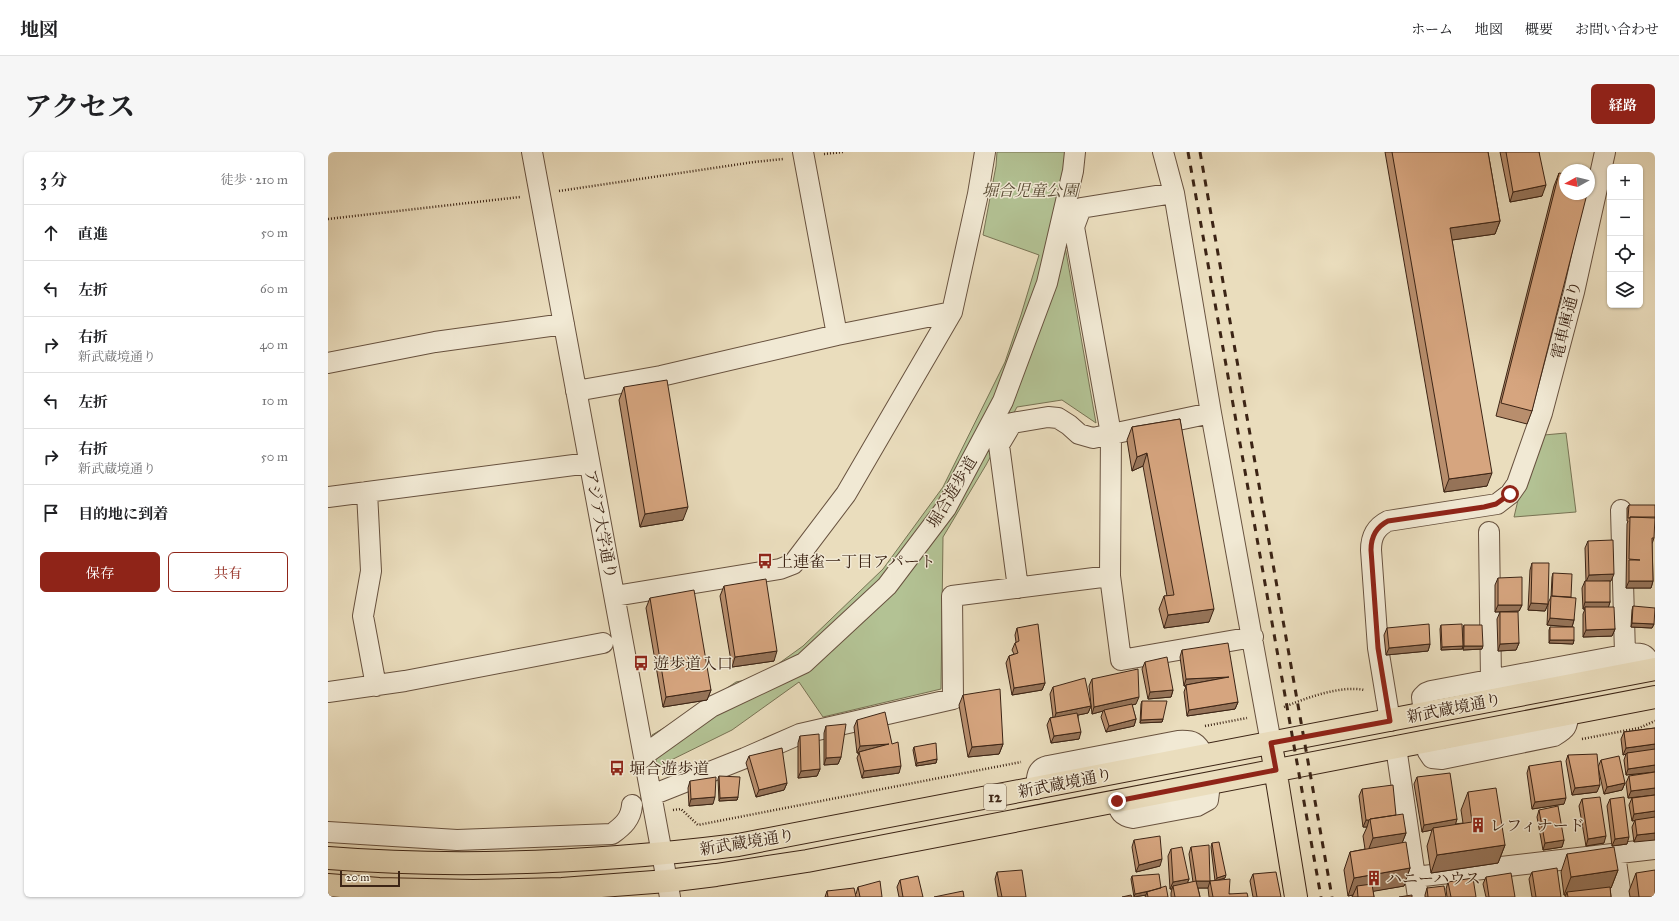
<!DOCTYPE html>
<html lang="ja">
<head>
<meta charset="utf-8">
<style>
  :root { --surface:#fff; --page:#f6f6f6; --text:#202124; --muted:#757577; --line:#e0e0e0; --accent:#8f2418 }
  body { margin:0; font-family:"IM FELL Great Primer","Noto Serif JP",serif; background:var(--page); color:var(--text) }
  .controls { position:absolute; right:12px; top:12px; display:grid; overflow:hidden; border-radius:6px; box-shadow:0 1px 3px #0004 }
  .controls button { width:36px; height:36px; display:grid; place-items:center; padding:0; border:0; border-bottom:1px solid var(--line); background:var(--surface); color:var(--text); font:20px sans-serif }
  .compass { position:absolute; left:1231px; top:12px; width:36px; height:36px; border-radius:50%; background:var(--surface); box-shadow:0 1px 3px #0004; rotate:262deg }
  .scale { position:absolute; left:12px; bottom:10px; width:60px; box-sizing:border-box; padding-left:4px; border:2px solid #3c2415; border-top:0; font-size:11px; line-height:14px; white-space:nowrap; color:#3c2415; -webkit-text-stroke:3px #f1e9d4; paint-order:stroke }
  .stop { position:absolute; width:12px; height:12px; margin:-9px; border:3px solid #8f2418; border-radius:50%; background:#fff }
  .stop.end { background:#8f2418; border-color:#fff; box-shadow:0 1px 4px #0008 }
  .list { margin:0; padding:0; list-style:none }
  h2 { display:flex; justify-content:space-between; align-items:center; height:52px; margin:0; padding:0 16px; font-size:17px }
  h2 small { font-size:13px; font-weight:400; color:var(--muted) }
  .list li { display:grid; grid-template-columns:26px 1fr auto; gap:12px; align-items:center; box-sizing:border-box; height:56px; padding:0 16px; border-top:1px solid var(--line) }
  .list b { display:block; font-size:15px; white-space:nowrap }
  .list p { margin:0; font-size:13px; white-space:nowrap; color:var(--muted) }
  .list em { font-size:13px; font-style:normal; color:var(--muted) }
  .actions { display:flex; gap:8px; padding:12px 16px }
  .actions a { flex:1; padding:9px 0; border:1px solid var(--accent); border-radius:6px; text-align:center; font-size:14px; color:var(--accent) }
  .actions .main { background:var(--accent); color:#fff }
  .icon { flex:none; width:22px; height:22px; fill:none; stroke:currentColor; stroke-width:2; stroke-linecap:round; stroke-linejoin:round }
  .map { position:relative; flex:none; width:1327px; height:745px; overflow:hidden; border-radius:6px }
  header { display:flex; align-items:center; gap:24px; box-sizing:border-box; height:56px; padding:0 20px; background:var(--surface); border-bottom:1px solid var(--line) }
  header strong { font-size:19px }
  nav { display:flex; gap:22px; margin-inline-start:auto; font-size:14px }
  .intro { display:flex; align-items:center; justify-content:space-between; box-sizing:border-box; height:96px; padding:0 24px }
  h1 { margin:0; font-size:28px }
  .button { padding:10px 18px; border-radius:6px; background:var(--accent); color:#fff; font-size:14px; font-weight:700 }
  main { display:flex; gap:24px; padding:0 24px }
  aside { flex:1; background:var(--surface); border-radius:6px; box-shadow:0 1px 3px #0004 }
  .map>svg:first-child { display:block }
  .green { fill:#b3c294; stroke:#787354 }
  .lines { fill:none; stroke-linecap:round; stroke-linejoin:round }
  .minor-casing { stroke:#68523f; stroke-width:22 }
  .major-casing { stroke:#3c2415; stroke-width:24 }
  .path { stroke:#3c2415; stroke-width:2.5; stroke-dasharray:1 2; stroke-linecap:butt }
  .minor { stroke:#f1e9d4; stroke-width:20 }
  .major { stroke:#eaddbd; stroke-width:22 }
  .rail { stroke:#3c2415; stroke-width:3; stroke-dasharray:7 7; stroke-linecap:butt }
  .wall { fill:#b88e6d; stroke:#3c2415 }
  .shaded-wall { fill:#967459; stroke:#3c2415 }
  .building { fill:#d6a57f; stroke:#3c2415 }
  .route { stroke:#8f2418; stroke-width:5 }
  .labels { text-anchor:middle; dominant-baseline:central; stroke-width:3; stroke-linejoin:round; paint-order:stroke }
  .shield { fill:#f1e9d4; stroke:#725f4e; stroke-width:1 }
  .shield-label { font-size:15px; font-weight:bold; fill:#3c2415 }
  .park-label { font-size:16px; font-style:italic; fill:#5a4c35; stroke:#f1e9d4 }
  .street-label { font-size:16px; fill:#3c2415; stroke:#f1e9d4 }
  .poi-label { font-size:16px; fill:#3c2415; stroke:#f1e9d4; text-anchor:start }
</style>
</head>
<body>
<header>
<strong>地図</strong>
<nav><a>ホーム</a><a>地図</a><a>概要</a><a>お問い合わせ</a></nav>
</header>
<div class="intro"><h1>アクセス</h1><a class="button">経路</a></div>
<main>
<aside>
<h2>3 分<small>徒歩 · 210 m</small></h2>
<ul class="list">
<li><svg class="icon" aria-label="ahead" viewBox="0 0 24 24"><path d="M12 20V5M6 11l6-6 6 6"/></svg><div><b>直進</b></div><em>50 m</em></li>
<li><svg class="icon" aria-label="left" viewBox="0 0 24 24"><path d="M17 20v-9H6M10 6l-5 5 5 5"/></svg><div><b>左折</b></div><em>60 m</em></li>
<li><svg class="icon" aria-label="right" viewBox="0 0 24 24"><path d="M7 20v-9h11M14 6l5 5-5 5"/></svg><div><b>右折</b><p>新武蔵境通り</p></div><em>40 m</em></li>
<li><svg class="icon" aria-label="left" viewBox="0 0 24 24"><path d="M17 20v-9H6M10 6l-5 5 5 5"/></svg><div><b>左折</b></div><em>10 m</em></li>
<li><svg class="icon" aria-label="right" viewBox="0 0 24 24"><path d="M7 20v-9h11M14 6l5 5-5 5"/></svg><div><b>右折</b><p>新武蔵境通り</p></div><em>50 m</em></li>
<li><svg class="icon" aria-label="arrive" viewBox="0 0 24 24"><path d="M6 21V4h12l-3 4 3 4H6"/></svg><div><b>目的地に到着</b></div></li>
</ul>
<div class="actions"><a class="main">保存</a><a>共有</a></div>
</aside>
<div class="map">
<svg width="1327" height="745" viewBox="0 0 1327 745">
  <rect width="100%" height="100%" fill="#eaddbd"/>
  <filter id="stains"><feTurbulence type="fractalNoise" baseFrequency=".005" numOctaves="4"/><feColorMatrix values="0 0 0 0 .2 0 0 0 0 .09 0 0 0 0 .02 0 0 0 .5 -.17"/></filter>
  <radialGradient id="worn" r=".72"><stop offset=".6" stop-color="#630" stop-opacity="0"/><stop offset="1" stop-color="#630" stop-opacity=".3"/></radialGradient>
  <path class="green" d="M669 0H747L733 71 768 271 734 248 689 255 658 313 615 385 613 537 495 565 471 530 404 578 329 615 324 583 366 558 408 530 432 525 475 494 555 417 615 335 677 210 693 163 711 103 655 83 668 14Z
    M1238 281 1248 360 1186 365 1205 284Z"/>
  <g class="lines">
    <g class="minor-casing">
      <path id="minor" d="M204 0 342 745
        M475 0 509 183
        M835 0 846 41 883 261 943 591
        M846 41 753 56 746 75 783 282 782 424 793 508 925 485
        M0 211 107 190 236 172
        M248 239 333 224 509 183 624 160
        M39 340 43 419 35 464 48 534
        M0 345 261 311
        M1293 358 1297 502
        M1161 380 1163 528
        M690 436 671 293 684 271 720 265 730 266 741 273 751 282 765 286 883 261
        M287 444 452 417 465 412 518 342 624 160 650 42 657 0
        M0 540 77 529 275 491
        M1096 562 1094 545 1098 541 1103 539 1301 502C1317 500 1319 503 1324 518
        M1062 569 1050 496 1043 398C1043 384 1048 375 1060 369L1169 352 1182 342 1189 332 1214 261 1246 140 1277 0
        M1096 589 1100 600 1104 606 1114 607 1226 584C1238 577 1240 575 1240 561
        M1068 595 1090 745
        M316 603 383 555 476 511 559 434 618 356 675 249 719 131 745 19 747 0
        M708 637C709 625 708 617 720 614L850 589C865 588 869 590 876 604
        M324 643 417 606 472 582 625 547 624 444 782 424
        M789 649C791 660 794 664 805 666L869 654 880 648 881 640 880 632
        M0 680 129 688 284 682C295 674 303 667 304 653
        M1287 702 1293 745
        M1087 725 1327 697"/>
    </g>
    <g class="major-casing">
      <path id="major" d="M945 604 968 745
        M0 706C137 717 273 710 410 693L1327 517
        M0 733 51 737 145 739 234 737 339 729 388 723 479 709 1327 545"/>
    </g>
    <path class="path" d="M496 2 515 0
      M231 39 426 10 455 7
      M0 67 192 45
      M956 555C978 546 1013 533 1036 538
      M877 574 919 566
      M1254 587 1311 576 1327 569
      M345 658 353 657 370 673 693 610"/>
    <use href="#minor" class="minor"/>
    <use href="#major" class="major"/>
    <path class="rail" d="M860 0 993 745
      M872 0 1004 745"/>
  </g>
  <path class="wall" d="M1057 0H1160L1172 69 1167 82 1124 88 1159 334 1116 340Z
    M1172 0H1211L1214 44 1182 50Z
    M1231 21 1204 259 1199 272 1168 264 1226 34Z
    M296 235 355 368 312 375 291 248Z
    M852 267 881 470 836 476 831 457 836 444H839L815 314 804 319 799 288 804 275Z
    M1301 353 1326 386 1324 392 1325 429 1323 436H1298L1299 372 1300 369H1299V356Z
    M1260 389 1283 429H1278L1282 450 1280 455 1287 477 1284 484 1255 485V462L1257 457H1255L1254 436 1257 429H1258L1257 396Z
    M1204 411 1220 452 1217 459 1200 458 1202 418Z
    M1225 421 1243 445 1246 468 1244 475 1219 473 1220 451 1223 445 1224 425Z
    M1170 426 1194 453 1191 459 1167 460V433Z
    M396 434 446 509 404 515 392 444Z
    M322 446 383 538 379 548 335 555 318 456Z
    M1305 454 1326 472 1324 476 1303 475 1304 458Z
    M1172 460 1191 491 1188 498 1170 499 1169 467Z
    M1113 473 1135 494 1134 497 1113 498 1112 477Z
    M1136 473 1154 497 1135 498V476Z
    M1222 475 1246 488 1245 492 1221 491V478Z
    M689 476 717 531 714 538 684 543 678 511 681 504 686 502 684 498 687 491 688 490 687 483Z
    M1059 476 1102 492 1100 499 1058 503 1056 483Z
    M854 498 910 550 907 557 859 564 856 540 858 534H856L852 505Z
    M817 510 845 538 843 545 820 547 814 517Z
    M764 527 808 552 804 553 808 567 806 574 778 580 773 565 775 559 764 562 761 534Z
    M725 535 763 554 760 561 750 563 751 587 723 591 719 573 722 566 725 565 722 542Z
    M635 543 675 592 671 602 640 605 631 553Z
    M814 549 835 567 834 570 812 571 813 552Z
    M529 568 564 592 571 621 534 626 529 606 531 601H529L526 575Z
    M498 574 513 605 510 612 496 613V581Z
    M1327 576V620L1298 623 1296 608 1298 602 1295 603 1293 587 1296 580Z
    M472 584 492 617 489 624 470 626V591Z
    M586 595 609 607 608 611 588 614 585 598Z
    M1240 603 1269 640 1244 643 1238 609Z
    M421 604 459 631 456 638 428 645 418 611Z
    M1273 608 1297 631 1294 638 1276 642 1270 615Z
    M1201 614 1236 652 1204 657 1199 621Z
    M391 624 410 645 409 648 391 649 390 627Z
    M1301 624 1327 643 1300 646 1298 631Z
    M1089 625 1129 667 1127 672 1135 671 1133 658 1140 640 1177 693 1170 711 1103 721 1099 694 1104 678 1094 680 1086 632Z
    M362 629 385 652 361 654 360 636Z
    M1034 637 1068 663 1078 681 1074 691 1082 716 1076 734 1045 739 1046 745H1024L1025 743 1020 744 1016 718 1022 700 1037 697 1035 684 1039 675H1035L1031 644Z
    M1327 643 1306 690 1304 675 1307 668 1304 669 1301 653 1304 646Z
    M1254 647 1276 691 1258 694 1251 654Z
    M1282 647 1299 692 1284 694 1279 654Z
    M1211 658 1236 688 1234 695 1215 698 1209 665Z
    M806 688 832 714 808 720 804 695Z
    M884 691 897 726 891 728 901 742 920 745H881L880 736H870L872 745H843V741L844 737H842L840 704 843 697 861 727 859 731 865 730 861 702 863 695 882 729H887L883 695Z
    M1239 702 1290 718 1283 736H1282L1283 745H1237L1238 743H1236L1233 720Z
    M669 720 698 745H670L667 727Z
    M1204 720 1233 745H1204L1201 727Z
    M1308 721 1327 745H1302L1301 739Z
    M925 722 953 745H925L922 729Z
    M804 724 833 736 840 745H817L818 743 806 745 803 727Z
    M1158 725 1187 745H1158L1155 732Z
    M572 728 595 745H571L569 735Z
    M1120 730 1148 745H1119L1118 737Z
    M530 735 554 745H497L499 739 528 742Z
    M1099 736 1118 745H1097V743Z"/>
  <path class="shaded-wall" d="M1218 33 1214 44 1182 50 1185 40Z
    M1172 69 1167 82 1117 89 1122 76Z
    M819 301 815 314 804 319 809 305Z
    M1164 321 1159 334 1116 340 1121 327Z
    M360 355 355 368 312 375 317 362Z
    M1286 422 1283 429 1258 430 1261 423Z
    M1301 429H1325L1323 436H1298Z
    M1257 450H1282L1280 457 1257 455V457H1255Z
    M1203 451 1220 452 1217 459 1200 458Z
    M1170 453H1194L1191 459 1167 460Z
    M886 457 881 470 836 476 840 463Z
    M1222 466 1246 468 1244 475 1219 473Z
    M1304 471 1326 472 1324 476 1303 475Z
    M1287 477 1284 484 1255 485 1258 478Z
    M1222 488H1246L1245 492 1221 491Z
    M1191 491 1188 498 1170 499 1172 492Z
    M1102 492 1100 499 1058 503 1061 496Z
    M1135 494 1134 497 1113 498 1114 495Z
    M1136 494H1155L1154 497 1135 498Z
    M449 499 446 509 404 515 407 505Z
    M901 525 858 533V534H856L858 527Z
    M717 531 714 538 684 543 686 536Z
    M383 538 379 548 335 555 338 545Z
    M845 538 843 545 820 547 822 540Z
    M811 545 808 552 776 559V558L775 559 764 562 766 555Z
    M910 550 907 557 859 564 861 558Z
    M763 554 760 561 726 568 728 561Z
    M808 567 806 574 778 580 781 574Z
    M835 567 834 570 812 571 813 568Z
    M753 580 751 587 723 591 726 584Z
    M561 592 531 600V601H529L532 594Z
    M675 592 671 602 640 605 644 595Z
    M1327 592V599L1299 601 1298 602 1295 603 1298 596Z
    M513 605 510 612 496 613 498 606Z
    M609 607 608 611 588 614 589 611Z
    M1327 613V620L1298 623 1300 617Z
    M573 614 571 621 534 626 536 619Z
    M492 617 489 624 470 626 473 619Z
    M459 631 456 638 428 645 431 638Z
    M1297 631 1294 638 1276 642 1279 635Z
    M1272 633 1269 640 1244 643 1247 636Z
    M1327 636V643L1300 646 1303 639Z
    M387 645 385 652 361 654 363 647Z
    M410 645 409 648 391 649 392 646Z
    M1238 646 1236 652 1204 657 1207 650Z
    M1327 659V666L1304 669 1306 662Z
    M1129 667 1127 674 1105 676 1104 678 1094 680 1096 673Z
    M1038 668H1041L1039 675H1035Z
    M1078 681 1071 699 1038 704 1045 686Z
    M1327 681V688L1306 690 1309 683Z
    M1278 684 1276 691 1258 694 1260 687Z
    M1301 685 1299 692 1284 694 1287 687Z
    M1236 688 1234 695 1215 698 1217 691Z
    M1177 693 1170 711 1103 721 1109 703Z
    M834 707 832 714 808 720 811 713Z
    M1082 716 1076 734 1030 742 1029 734 1025 743 1020 744 1026 726Z
    M1290 718 1283 736 1239 742V740L1238 743H1236L1243 725Z
    M898 723 897 726 887 729 889 726Z
    M861 727 858 734H845L844 737H842L845 730Z
    M868 729H882L880 736H865Z
    M833 737 819 740 818 743 806 745 807 742Z"/>
  <path class="building" d="M1064 0H1160L1172 69 1122 76 1164 321 1121 327Z
    M1178 0H1211L1218 33 1185 40Z
    M1231 21 1237 22V42H1259L1204 259 1173 251Z
    M339 228 360 355 317 362 296 235Z
    M852 267 886 457 840 463 836 444 846 443 819 301 809 305 804 275Z
    M1301 353H1327V366L1302 365V366H1300Z
    M1302 365H1327L1326 386H1324L1325 429H1301V408H1312L1301 407Z
    M1285 388 1286 422 1261 423 1260 389Z
    M1204 411H1221L1220 452 1203 451Z
    M1225 421 1244 422 1243 445 1224 444Z
    M1194 425V453H1170V426Z
    M438 427 449 499 407 505 396 434Z
    M1257 429H1282V450H1257Z
    M366 438 383 538 338 545 322 446Z
    M1223 444 1248 446 1246 468 1222 466Z
    M1305 454 1327 456 1326 472 1304 471Z
    M1257 455H1286L1287 477 1258 478Z
    M1172 460H1190L1191 491 1172 492Z
    M710 472 717 531 686 536 681 504 690 501 687 491 691 489 689 476Z
    M1101 472 1102 492 1061 496 1059 476Z
    M1134 472 1135 494 1114 495 1113 473Z
    M1136 473H1154L1155 494H1136Z
    M1222 475H1246V488H1222Z
    M900 491 910 550 861 558 858 533 901 525 858 527 854 498Z
    M839 505 845 538 822 540 817 510Z
    M810 517 811 545 766 555 764 527Z
    M757 526 763 554 728 561 725 535Z
    M672 537 675 592 644 595 635 543Z
    M814 549H839L835 567 813 568Z
    M804 552 808 567 781 574 776 558Z
    M557 560 564 592 570 590 573 614 536 619 531 600 561 592 532 594 529 568Z
    M749 561 753 580 726 584 722 566Z
    M518 572 513 605 498 606V574Z
    M1327 576V592L1298 596 1296 580Z
    M491 582 492 617 473 619 472 584Z
    M608 591 609 607 589 611 586 595Z
    M454 596 459 631 431 638 421 604Z
    M1327 597V613L1300 617 1299 601Z
    M1269 602 1272 633 1247 636 1240 603Z
    M1291 604 1297 631 1279 635 1273 608Z
    M1233 609 1238 646 1207 650 1201 614Z
    M1327 620V636L1303 639 1301 624Z
    M1122 621 1129 667 1096 673 1089 625Z
    M391 624 412 625 410 645 392 646Z
    M388 625 387 645 363 647 362 629Z
    M1065 633 1068 663 1042 667 1041 668H1038L1034 637Z
    M1168 636 1177 693 1109 703 1105 676 1144 670 1140 640Z
    M1327 643V659L1306 662 1304 646Z
    M1272 645 1278 684 1260 687 1254 647Z
    M1296 645 1301 685 1287 687 1282 647Z
    M1230 654 1236 688 1217 691 1211 658Z
    M1075 662 1078 681 1045 686 1042 667Z
    M1327 665V681L1309 683 1307 668Z
    M832 684 834 707 811 713 806 688Z
    M891 690 898 723 889 726 884 691Z
    M1078 690 1082 716 1026 726 1022 700Z
    M881 693 882 729H868L863 695Z
    M854 695 861 727 845 730 843 697Z
    M1286 695 1290 718 1243 725 1239 702Z
    M1229 716 1233 745H1208L1204 720Z
    M694 718 698 745H674L669 720Z
    M1327 718V745H1311L1308 721Z
    M948 720 953 745H929L925 722Z
    M1183 721 1187 745H1161L1158 725Z
    M831 722 833 736 821 739 807 742 804 724Z
    M590 724 595 745H575L572 728Z
    M1145 726 1148 745H1123L1120 730Z
    M902 727 901 742 919 741 920 745H885L882 729Z
    M552 729 554 745H532L530 735Z
    M868 729 872 745H847L845 734Z
    M1044 732 1046 745H1030L1029 734Z
    M838 734 840 745H820L819 740Z
    M1116 734 1118 745H1100L1099 736Z
    M1282 735 1283 745H1240L1239 740Z
    M526 736 528 745H500L499 739Z
    M635 739 636 745H606Z
    M803 743 804 745H794Z
    M1084 743V745H1071Z"/>
  <g class="lines">
    <path class="route" d="M789 649 948 618 943 591 1062 569 1050 496 1043 398C1043 384 1048 375 1060 369L1156 355 1168 352 1182 342"/>
  </g>
  <defs>
    <g id="bus-bare" transform="scale(1.2)"><path d="M-5-6H5V4H4V6H2V4H-2V6H-4V4H-5ZM-3.5-4V0h7V-4ZM-3.5 1.2v1.5H-2V1.2ZM2 1.2v1.5H3.5V1.2Z" fill="#8f2418" stroke="#f1e9d4" stroke-width="2.5" paint-order="stroke"/></g>
    <g id="building-bare" transform="scale(1.2)"><path d="M-4-6H4V6H1V3H-1V6H-4ZM-2.5-4.3h1.7v1.8h-1.7ZM.8-4.3h1.7v1.8H.8ZM-2.5-1h1.7V.8h-1.7ZM.8-1h1.7V.8H.8Z" fill="#8f2418" stroke="#f1e9d4" stroke-width="2.5" paint-order="stroke"/></g>
  </defs>
  <g fill-rule="evenodd">
    <use href="#bus-bare" x="437" y="409"/>
    <use href="#bus-bare" x="313" y="511"/>
    <use href="#bus-bare" x="289" y="616"/>
    <use href="#building-bare" x="1150" y="673"/>
    <use href="#building-bare" x="1046" y="726"/>
  </g>
  <g class="labels">
    <rect class="shield" x="656" y="632" width="22" height="26" rx="3"/>
    <g class="shield-label">
      <text x="667" y="645">12</text>
    </g>
    <g class="park-label">
      <text x="702" y="38">堀合児童公園</text>
    </g>
    <g class="street-label">
      <text transform="translate(1238 168) rotate(-76)">電車庫通り</text>
      <text transform="translate(624 340) rotate(-59)">堀合遊歩道</text>
      <text transform="translate(273 372) rotate(79)">アジア大学通り</text>
      <text transform="translate(1126 556) rotate(-11)">新武蔵境通り</text>
      <text transform="translate(737 631) rotate(-11)">新武蔵境通り</text>
      <text transform="translate(419 690) rotate(-9)">新武蔵境通り</text>
    </g>
    <g class="poi-label">
      <text x="449" y="409">上連雀一丁目アパート</text>
      <text x="325" y="511">遊歩道入口</text>
      <text x="301" y="616">堀合遊歩道</text>
      <text x="1162" y="673">レフィナード</text>
      <text x="1058" y="726">ハニーハウス</text>
    </g>
  </g>
  <rect width="100%" height="100%" filter="url(#stains)"/>
  <rect width="100%" height="100%" fill="url(#worn)"/>
</svg>
<div class="controls">
<button>+</button>
<button>−</button>
<button><svg class="icon" aria-label="locate" viewBox="0 0 24 24"><circle cx="12" cy="12" r="6"/><path d="M12 2v4M12 18v4M2 12h4M18 12h4"/></svg></button>
<button><svg class="icon" aria-label="layers" viewBox="0 0 24 24"><path d="M12 4l9 5-9 5-9-5zM3 14l9 5 9-5"/></svg></button>
</div>
<svg class="compass" viewBox="-18 -18 36 36"><path d="M0-13l5 13h-10z" fill="#e53935"/><path d="M0 13l5-13h-10z" fill="#757577"/></svg>
<div class="scale">20 m</div>
<div class="stop" style="left:1182px;top:342px"></div>
<div class="stop end" style="left:789px;top:649px"></div>
</div>
</main>
</body>
</html>
